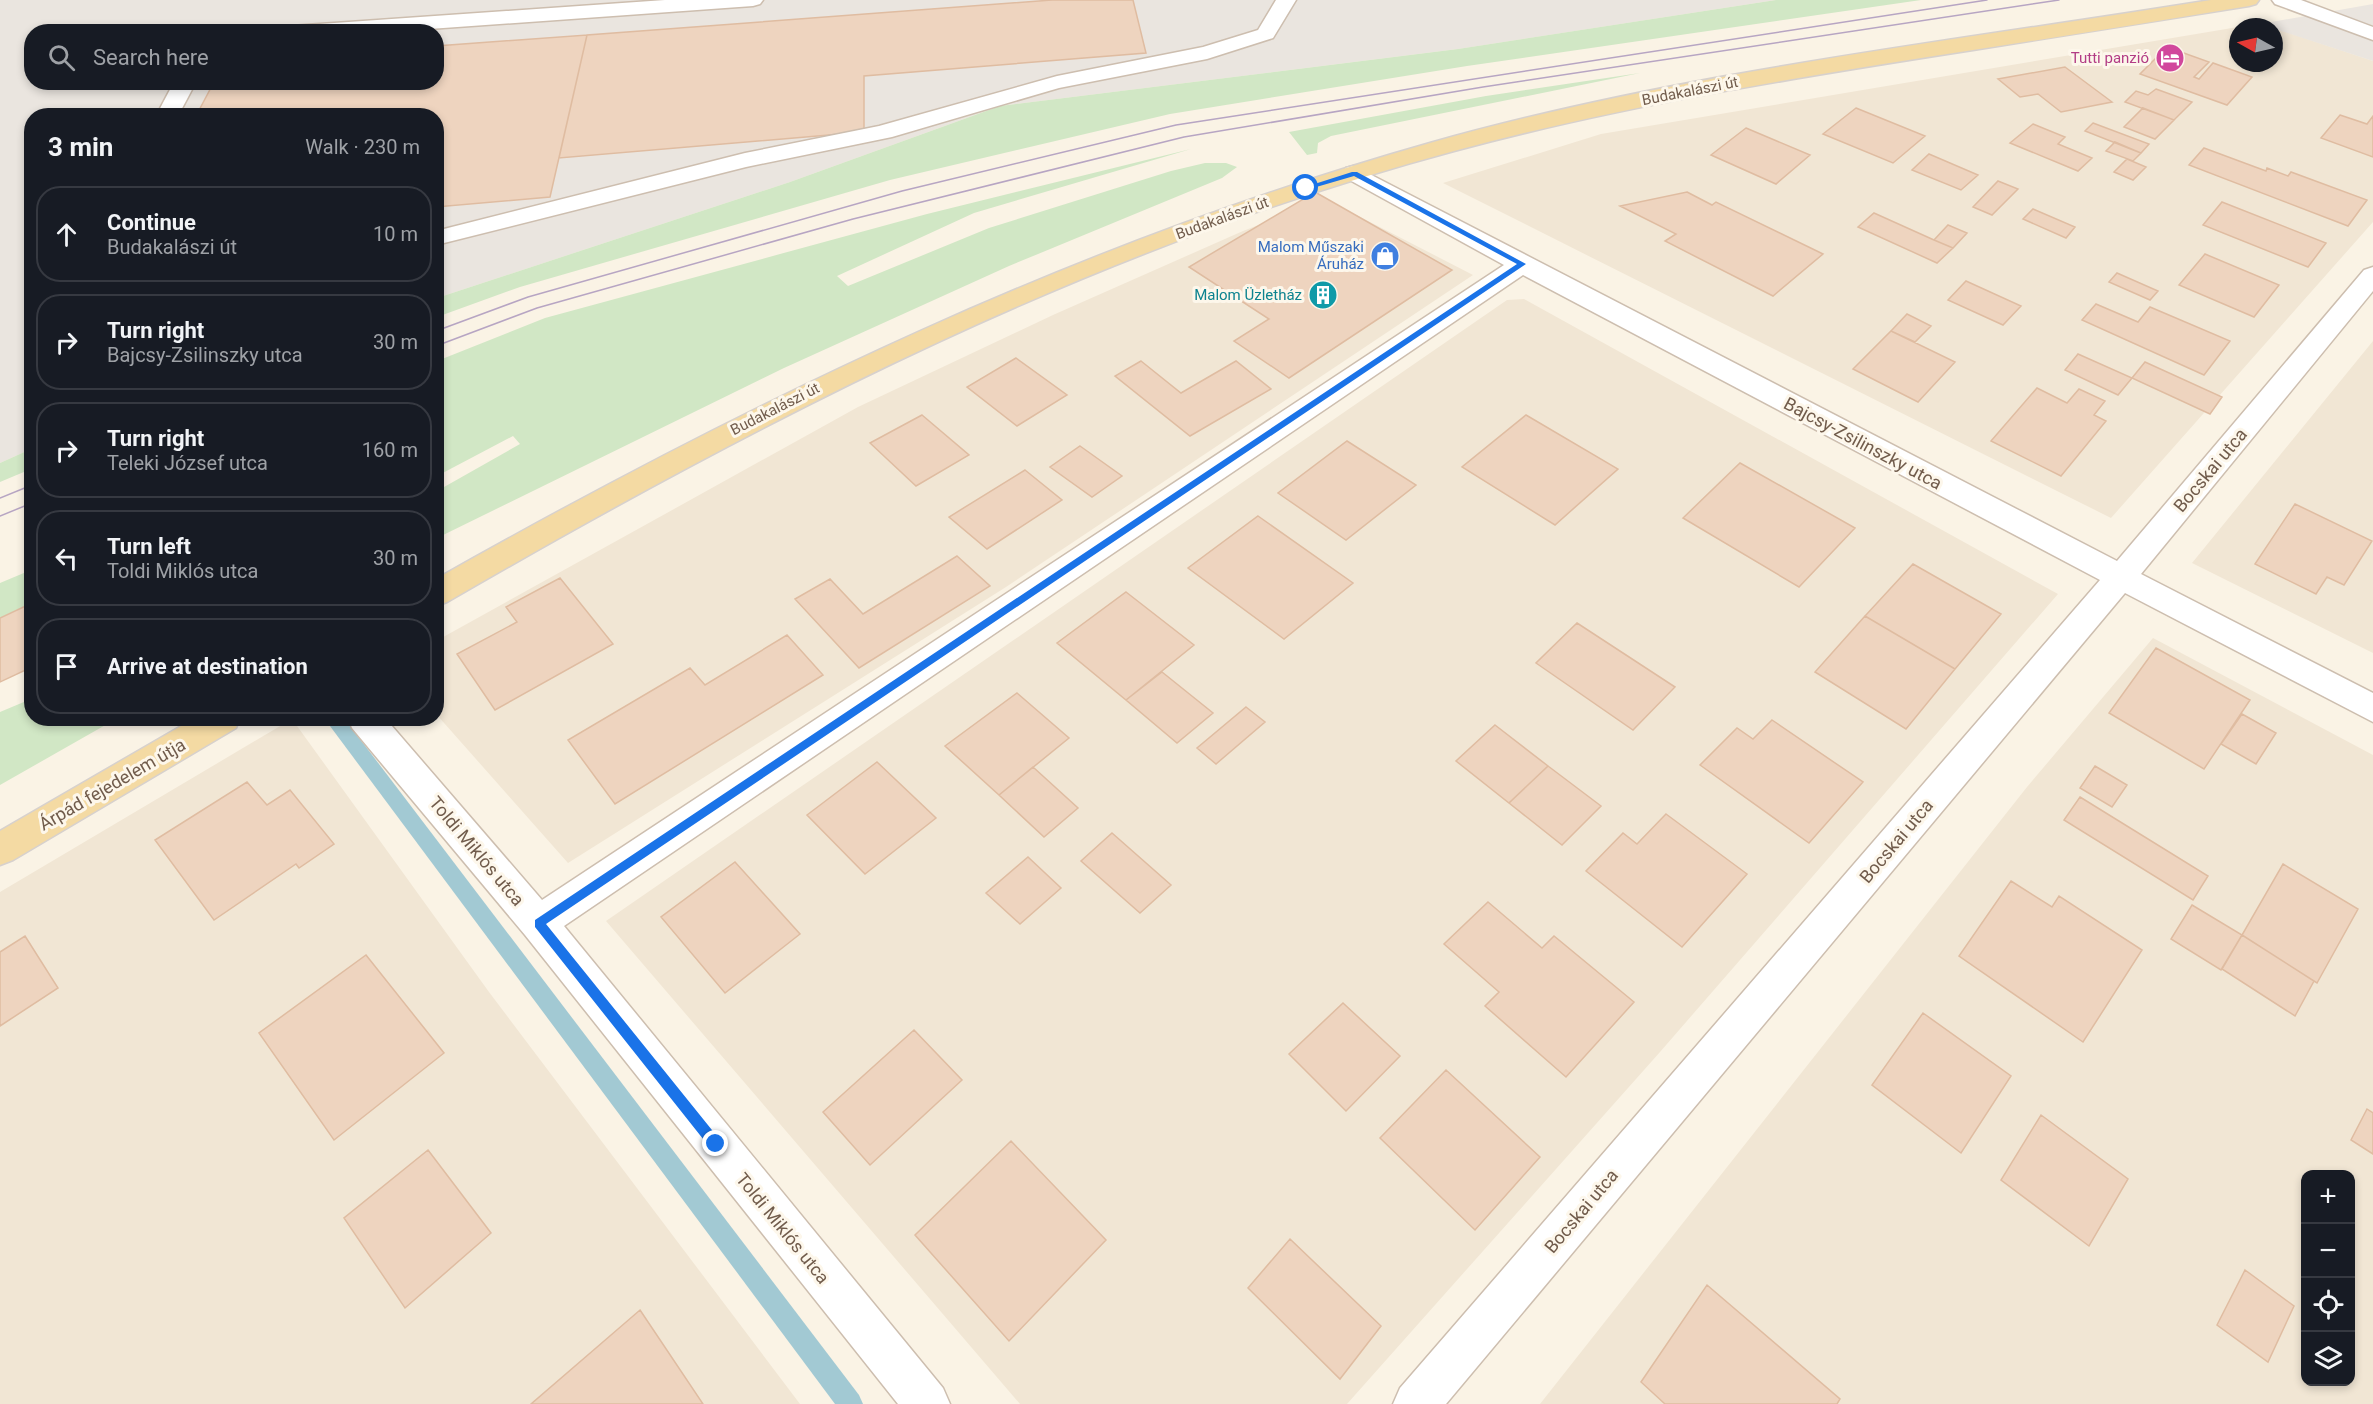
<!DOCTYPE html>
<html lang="en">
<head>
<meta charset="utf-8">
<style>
  :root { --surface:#171b24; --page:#242831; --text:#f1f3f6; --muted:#9ea1a6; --line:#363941 }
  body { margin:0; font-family:Roboto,sans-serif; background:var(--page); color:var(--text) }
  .controls { position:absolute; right:18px; bottom:18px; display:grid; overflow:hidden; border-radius:12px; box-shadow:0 3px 9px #0003 }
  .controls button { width:54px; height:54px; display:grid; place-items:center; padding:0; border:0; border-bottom:2px solid var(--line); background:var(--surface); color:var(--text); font:30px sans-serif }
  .compass { position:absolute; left:2229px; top:18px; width:54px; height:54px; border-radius:50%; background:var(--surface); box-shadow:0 3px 9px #0003; rotate:278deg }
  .stop { position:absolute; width:18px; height:18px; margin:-14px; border:4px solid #1a73e8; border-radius:50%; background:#fff }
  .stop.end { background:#1a73e8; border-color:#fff; box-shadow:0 2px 6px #0008 }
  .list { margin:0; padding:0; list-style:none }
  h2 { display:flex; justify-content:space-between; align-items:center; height:78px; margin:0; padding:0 24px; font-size:26px }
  h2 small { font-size:20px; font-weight:400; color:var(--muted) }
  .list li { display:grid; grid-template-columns:39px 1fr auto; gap:18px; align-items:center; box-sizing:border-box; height:96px; margin:0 12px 12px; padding:0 12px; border:2px solid var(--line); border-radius:24px }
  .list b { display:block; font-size:22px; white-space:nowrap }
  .list p { margin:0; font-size:20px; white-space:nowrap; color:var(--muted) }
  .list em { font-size:20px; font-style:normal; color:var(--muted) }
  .icon { flex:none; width:33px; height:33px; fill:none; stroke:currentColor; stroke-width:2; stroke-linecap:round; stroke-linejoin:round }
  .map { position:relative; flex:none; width:2373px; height:1404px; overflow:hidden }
  .search { position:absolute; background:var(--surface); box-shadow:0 3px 9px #0003; left:24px; top:24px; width:420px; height:66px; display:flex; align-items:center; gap:15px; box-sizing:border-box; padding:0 21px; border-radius:24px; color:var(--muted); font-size:22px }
  .panel { position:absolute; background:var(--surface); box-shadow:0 3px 9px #0003; left:24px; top:108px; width:420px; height:618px; border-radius:24px }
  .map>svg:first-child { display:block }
  .residential { fill:#f1e6d4; fill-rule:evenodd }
  .industrial { fill:#eae5df; fill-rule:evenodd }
  .green { fill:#d1e7c5 }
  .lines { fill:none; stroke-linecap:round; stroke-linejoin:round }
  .stream { fill:#a2c9d3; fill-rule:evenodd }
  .building { fill:#eed4bf; stroke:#dfbca1; stroke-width:1.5 }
  .minor-casing { stroke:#cdbeaf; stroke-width:3 }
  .major-casing { stroke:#d7d1cd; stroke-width:3 }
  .minor { fill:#fff; fill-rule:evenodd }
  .major { fill:#f4daa3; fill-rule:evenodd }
  .tram { stroke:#b7a5c3; stroke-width:1.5 }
  .route { fill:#1a73e8 }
  .labels { text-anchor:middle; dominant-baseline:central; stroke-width:6; stroke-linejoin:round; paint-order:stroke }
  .far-hotel-label { font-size:15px; fill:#b23c85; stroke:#fdf7eb; text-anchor:end }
  .far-street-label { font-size:15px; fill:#715c4c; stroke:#fdf7eb }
  .far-shop-label { font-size:15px; fill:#366cbe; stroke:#fdf7eb; text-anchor:end }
  .far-culture-label { font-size:15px; fill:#0d838f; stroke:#fdf7eb; text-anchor:end }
  .street-label { font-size:18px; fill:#715c4c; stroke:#fdf7eb }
</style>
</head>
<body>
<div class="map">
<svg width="2373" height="1404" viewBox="0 0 2373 1404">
  <rect width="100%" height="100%" fill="#faf3e5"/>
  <path class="residential" d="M2238 27V63H2274V28L2373 61V222L2111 518 1443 183 1601 134Z
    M1337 205 1473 275 1006 587 568 863 437 715 436 641 858 407 1053 315 1243 231 1294 211Z
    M1524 299 2058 594 1660 1052 1347 1404H1020L606 921 1507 300Z
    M2373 341V653L2192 563Z
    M2153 638 2373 755V1404H1540L2027 787ZM2306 1174H2350V1382H2306Z
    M292 719 489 992 800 1404H0V892Z"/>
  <path class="industrial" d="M0 0H1776L1458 49 1000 106 790 182 437 298 436 116H32V413L25 415 31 429V449L0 463ZM32 32H436V82H32Z
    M2373 4V61L2260 24Z"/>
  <path class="green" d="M1776 0H1921L1467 66 1170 114 890 180 520 287 437 317V298L790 182 1000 106 1458 49Z
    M1640 73 1331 136 1318 143 1317 153 1307 155 1289 132 1486 96Z
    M1191 149 974 213 837 276 848 286 989 228 1171 171 1205 163H1226L1237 167 1222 178 1009 266 784 368 437 538V491L520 444 513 436 437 476V361L545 318 927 214Z
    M31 449V469L0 482V463Z
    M31 570V603L0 618V583Z
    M31 699 32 718 116 719 0 785V712Z"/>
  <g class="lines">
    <path class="stream" d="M324 718H344L859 1395 863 1404H835Z"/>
  </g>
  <path class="building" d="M1052 0H1133L1146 53 864 76V132L559 158 587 35Z
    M587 35 550 197 436 207V116H196L214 82H436V46Z
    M2167 47 2209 62 2194 77 2199 79 2213 63 2252 77 2227 105 2140 74Z
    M2065 67 2112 102 2061 112 2038 94 2020 97 1998 79Z
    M2156 89 2192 102 2174 120 2125 102 2136 91 2148 95Z
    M1856 108 1925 136 1893 163 1823 134Z
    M2143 108 2174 120 2155 139 2124 127Z
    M2340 115 2367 124 2373 116V157L2321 138Z
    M2093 123 2149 144 2141 153 2085 131Z
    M2033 124 2065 137 2058 144 2092 158 2078 171 2010 143Z
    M1746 128 1810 155 1776 184 1711 155Z
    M2115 142 2141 153 2133 161 2106 151Z
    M2204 148 2266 171 2267 168 2288 176 2291 172 2367 200 2348 226 2189 165Z
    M1929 154 1978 175 1961 190 1912 170Z
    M2127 159 2146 167 2133 180 2114 172Z
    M1998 181 2018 189 1992 215 1973 207Z
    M1315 192 1452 270 1289 378 1234 341 1269 319 1189 267Z
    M1687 192 1712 205 1716 202 1823 254 1773 296 1665 241 1676 234 1620 206Z
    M2222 202 2326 243 2308 267 2203 225Z
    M2033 209 2075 227 2066 238 2023 219Z
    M1874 213 1934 240 1953 248 1937 263 1858 227Z
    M1948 225 1967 233 1953 248 1934 240Z
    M2205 254 2279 285 2254 317 2179 285Z
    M2117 273 2158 291 2150 300 2109 282Z
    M1966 281 2021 306 2003 325 1948 300Z
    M2096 304 2138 322 2150 307 2230 341 2204 375 2082 320Z
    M1907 314 1931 326 1915 342 1891 331Z
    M1891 331 1955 362 1918 402 1853 369Z
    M2078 354 2132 378 2118 395 2065 370Z
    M1016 358 1067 395 1017 426 967 387Z
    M1141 361 1181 393 1236 361 1271 389 1190 436 1115 376Z
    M2145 362 2222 397 2210 414 2132 378Z
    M2037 388 2067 403 2079 389 2105 401 2094 415 2106 421 2061 476 1991 441Z
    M922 415 969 455 916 486 870 443Z
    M1526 415 1618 469 1555 525 1462 467Z
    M1347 441 1416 485 1346 540 1278 493Z
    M1080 446 1122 476 1092 497 1050 467Z
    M1740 463 1855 528 1799 587 1683 518Z
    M1025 470 1062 500 987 549 949 517Z
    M2295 504 2372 541 2344 585 2327 577 2316 594 2255 564Z
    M1258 516 1353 583 1284 639 1188 568Z
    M957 556 990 586 859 668 795 599 830 579 863 614Z
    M1913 564 2001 614 1955 669 1865 616Z
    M560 578 613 644 495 710 457 654 517 622 506 607Z
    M1126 592 1194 645 1126 700 1057 643Z
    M32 603V667L0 682V618Z
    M1865 616 1955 669 1906 729 1815 672Z
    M1577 623 1675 687 1633 730 1536 663Z
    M787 635 823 675 615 804 568 740 690 668 705 685Z
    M2156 648 2250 700 2204 769 2109 713Z
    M1162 672 1213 713 1177 743 1126 700Z
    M1017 693 1069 738 999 795 945 746Z
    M1246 707 1265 722 1216 764 1197 748Z
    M2242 714 2276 733 2256 764 2221 744Z
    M1772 720 1863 782 1809 843 1700 765 1737 728 1753 739Z
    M1495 725 1548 766 1509 803 1456 761Z
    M877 762 936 818 865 874 807 815Z
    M1548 766 1601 806 1562 845 1509 803Z
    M2095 766 2127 785 2112 807 2080 788Z
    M1033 767 1078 808 1044 837 999 795Z
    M247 782 267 805 290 790 334 844 299 868 296 864 214 920 155 840Z
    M2080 797 2208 876 2193 900 2064 820Z
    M1666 814 1747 874 1682 947 1586 871 1623 833 1637 844Z
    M1112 833 1171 885 1140 913 1081 861Z
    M1028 857 1061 888 1020 924 986 893Z
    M735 862 800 934 725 993 661 917Z
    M2283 864 2358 909 2317 983 2242 935Z
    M2011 881 2052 907 2059 896 2142 950 2083 1042 1959 956Z
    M1488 902 1542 948 1554 936 1634 1002 1566 1077 1485 1006 1499 992 1444 944Z
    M2192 905 2242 935 2221 970 2171 939Z
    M2242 935 2314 981 2295 1016 2222 969Z
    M25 936 58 988 0 1026V952Z
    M366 955 444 1053 334 1140 259 1033Z
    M1343 1003 1400 1056 1346 1111 1289 1054Z
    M1923 1013 2011 1076 1961 1153 1872 1085Z
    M914 1030 962 1080 870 1165 823 1112Z
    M1446 1070 1540 1157 1475 1230 1380 1138Z
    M2367 1109 2373 1113V1154L2351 1140Z
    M2041 1115 2128 1179 2089 1246 2001 1180Z
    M1011 1141 1106 1240 1009 1341 915 1235Z
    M428 1150 491 1233 405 1308 344 1218Z
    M1290 1239 1381 1326 1340 1379 1248 1288Z
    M2245 1270 2294 1306 2268 1362 2217 1325Z
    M1707 1285 1840 1399 1837 1404H1665L1641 1382Z
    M640 1310 703 1404H531Z"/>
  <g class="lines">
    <g class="minor-casing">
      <path id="minor" d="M665 0H763L760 4 753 6 387 32H281L291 26Z
        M1276 0H1296L1273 38 1207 59 1059 88 892 137 746 167 436 245V231L745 153 879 126 1057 76 1203 47 1258 30Z
        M2272 0H2301L2373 27V40L2275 4Z
        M174 82H196L178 116H156Z
        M1354 166 2117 561 2364 270 2373 267V291L2141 574 2373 693V722L2125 593 1446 1404H1393L1400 1388 2100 580 1523 275 564 926 943 1388 950 1404H898L525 935 352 728 348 718H385L542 900 1504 265 1346 178 1342 173 1346 168Z"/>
    </g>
    <g class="major-casing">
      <path id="major" d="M2211 0H2259L2256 4 2249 6C2157 21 2065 36 1973 50 1799 77 1624 105 1454 151 1096 247 766 417 447 602L436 606V579C755 399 1077 243 1430 143 1684 71 1951 42 2211 0Z
        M195 718H240L236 728 13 860 0 865V831Z"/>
    </g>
    <use href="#minor" class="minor"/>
    <use href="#major" class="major"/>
    <path class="tram" d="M436 331 528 297 902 191 1176 125 1987 0
      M436 346 537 308 853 219 1184 137 1483 87 2059 0
      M0 498 32 485
      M0 516 32 503"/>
  </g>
  <path class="route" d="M1352 172H1357L1526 264 546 924 720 1140V1149H711L535 927V920L1517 264 1354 176 1306 190 1302 188Z"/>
  <defs>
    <g id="hotel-disc" transform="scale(1.5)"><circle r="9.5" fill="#d1479c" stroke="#fdf7eb"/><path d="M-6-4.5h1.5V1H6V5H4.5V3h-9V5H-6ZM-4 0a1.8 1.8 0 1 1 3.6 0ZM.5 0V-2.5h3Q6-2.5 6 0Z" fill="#fff"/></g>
    <g id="shop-disc" transform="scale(1.5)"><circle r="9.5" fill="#3f7fe0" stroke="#fdf7eb"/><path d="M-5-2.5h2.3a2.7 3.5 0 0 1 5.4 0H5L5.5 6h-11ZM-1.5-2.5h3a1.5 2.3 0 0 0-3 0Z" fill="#fff"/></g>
    <g id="building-disc" transform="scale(1.5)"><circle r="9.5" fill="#0f9aa8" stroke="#fdf7eb"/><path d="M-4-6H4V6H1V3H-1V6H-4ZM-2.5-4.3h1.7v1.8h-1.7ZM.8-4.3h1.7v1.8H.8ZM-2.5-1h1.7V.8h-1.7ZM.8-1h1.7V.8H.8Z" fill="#fff"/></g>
  </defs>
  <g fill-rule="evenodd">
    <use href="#hotel-disc" x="2170" y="58"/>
    <use href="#shop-disc" x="1385" y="256"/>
    <use href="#building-disc" x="1323" y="295"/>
  </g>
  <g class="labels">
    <g class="far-hotel-label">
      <text x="2149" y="58">Tutti panzió</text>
    </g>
    <g class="far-street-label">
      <text transform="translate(1690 91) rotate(-11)">Budakalászi út</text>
      <text transform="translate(1222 218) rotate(-20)">Budakalászi út</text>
      <text transform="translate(775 409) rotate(-27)">Budakalászi út</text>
    </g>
    <g class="far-shop-label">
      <text x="1364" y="247">Malom Műszaki<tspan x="1364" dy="17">Áruház</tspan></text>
    </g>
    <g class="far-culture-label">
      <text x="1302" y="295">Malom Üzletház</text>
    </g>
    <g class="street-label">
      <text transform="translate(1863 443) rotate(28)">Bajcsy-Zsilinszky utca</text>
      <text transform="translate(2210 470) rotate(-50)">Bocskai utca</text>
      <text transform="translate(112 784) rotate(-30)">Árpád fejedelem útja</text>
      <text transform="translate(1896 841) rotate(-50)">Bocskai utca</text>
      <text transform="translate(477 851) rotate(50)">Toldi Miklós utca</text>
      <text transform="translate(1581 1211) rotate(-50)">Bocskai utca</text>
      <text transform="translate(783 1228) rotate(51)">Toldi Miklós utca</text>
    </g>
  </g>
</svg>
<div class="controls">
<button>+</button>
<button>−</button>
<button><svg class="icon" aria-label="locate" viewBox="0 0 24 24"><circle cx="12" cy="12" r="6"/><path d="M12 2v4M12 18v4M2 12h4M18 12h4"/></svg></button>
<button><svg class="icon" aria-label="layers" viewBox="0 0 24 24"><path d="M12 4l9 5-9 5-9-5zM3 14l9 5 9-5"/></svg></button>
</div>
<svg class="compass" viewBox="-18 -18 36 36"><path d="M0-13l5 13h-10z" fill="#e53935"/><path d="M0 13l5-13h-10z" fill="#9ea1a6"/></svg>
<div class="stop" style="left:1306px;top:188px"></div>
<div class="stop end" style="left:716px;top:1144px"></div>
<div class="search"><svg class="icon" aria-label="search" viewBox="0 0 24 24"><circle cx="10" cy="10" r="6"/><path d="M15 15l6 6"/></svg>Search here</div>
<section class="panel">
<h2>3 min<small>Walk · 230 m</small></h2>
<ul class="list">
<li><svg class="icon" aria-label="ahead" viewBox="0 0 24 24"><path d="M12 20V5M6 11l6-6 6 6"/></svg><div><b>Continue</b><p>Budakalászi út</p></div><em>10 m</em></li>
<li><svg class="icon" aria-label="right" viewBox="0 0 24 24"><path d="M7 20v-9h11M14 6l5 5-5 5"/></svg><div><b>Turn right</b><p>Bajcsy-Zsilinszky utca</p></div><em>30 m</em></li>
<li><svg class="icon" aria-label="right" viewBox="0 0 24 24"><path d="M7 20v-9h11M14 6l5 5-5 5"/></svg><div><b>Turn right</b><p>Teleki József utca</p></div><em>160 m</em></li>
<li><svg class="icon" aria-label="left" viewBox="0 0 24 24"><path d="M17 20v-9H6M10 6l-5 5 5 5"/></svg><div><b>Turn left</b><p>Toldi Miklós utca</p></div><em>30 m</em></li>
<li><svg class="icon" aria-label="arrive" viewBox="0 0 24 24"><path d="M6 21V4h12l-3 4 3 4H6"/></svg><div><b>Arrive at destination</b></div></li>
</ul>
</section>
</div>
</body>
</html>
